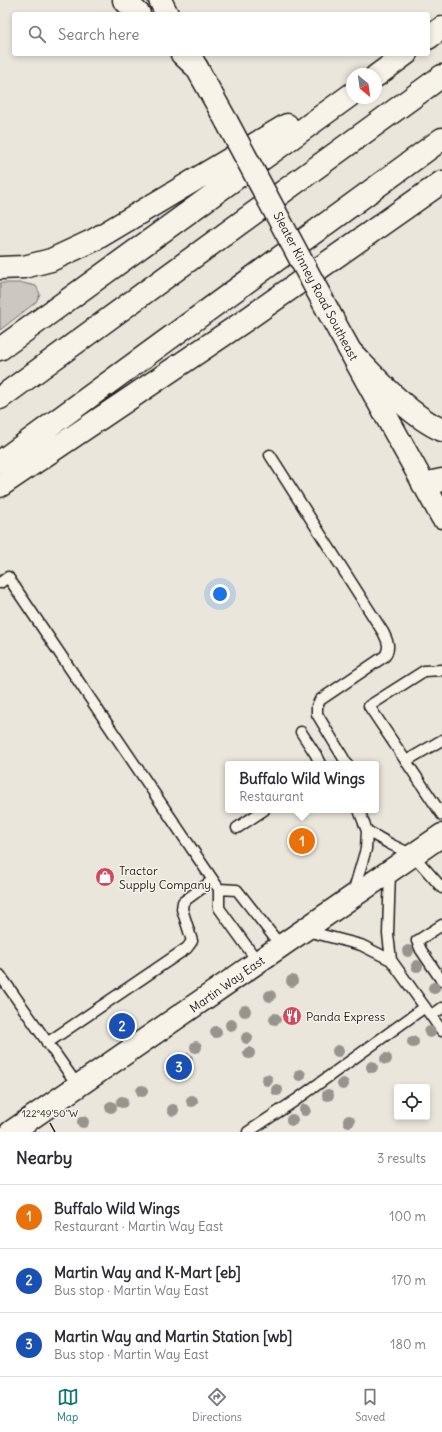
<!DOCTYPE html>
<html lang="en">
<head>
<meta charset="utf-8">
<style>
  :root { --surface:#fff; --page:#f2f2f3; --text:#2b2b33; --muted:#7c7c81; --line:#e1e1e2; --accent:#0f766e }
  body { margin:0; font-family:Delius,sans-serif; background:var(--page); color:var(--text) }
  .controls { position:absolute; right:12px; bottom:12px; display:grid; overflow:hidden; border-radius:4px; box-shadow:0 2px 6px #0003 }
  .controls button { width:36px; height:36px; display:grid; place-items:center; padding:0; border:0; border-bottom:1px solid var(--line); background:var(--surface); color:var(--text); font:20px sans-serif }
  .compass { position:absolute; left:346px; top:68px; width:36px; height:36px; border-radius:50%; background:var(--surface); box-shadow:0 2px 6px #0003; rotate:151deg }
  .you { position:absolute; left:220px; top:594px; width:14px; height:14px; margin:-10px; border:3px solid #fff; border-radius:50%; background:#1a73e8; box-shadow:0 0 0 6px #1a73e833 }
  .badge { display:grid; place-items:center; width:26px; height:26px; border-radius:50%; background:var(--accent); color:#fff; font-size:13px; font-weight:700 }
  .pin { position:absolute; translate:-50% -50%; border:2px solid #fff; box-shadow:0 1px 4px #0006 }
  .popup { position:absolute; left:225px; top:761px; width:154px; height:52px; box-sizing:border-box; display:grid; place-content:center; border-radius:4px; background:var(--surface); filter:drop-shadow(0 1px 3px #0005); font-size:13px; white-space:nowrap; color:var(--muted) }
  .popup b { font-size:15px; color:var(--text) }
  .popup::after { content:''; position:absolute; left:50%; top:100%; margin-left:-8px; border:8px solid transparent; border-top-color:var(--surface) }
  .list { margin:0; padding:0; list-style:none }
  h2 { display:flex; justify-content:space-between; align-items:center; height:52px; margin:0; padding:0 16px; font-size:17px }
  h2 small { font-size:13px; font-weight:400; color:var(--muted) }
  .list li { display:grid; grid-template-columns:26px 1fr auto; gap:12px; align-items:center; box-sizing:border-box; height:64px; padding:0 16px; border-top:1px solid var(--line) }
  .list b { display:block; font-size:15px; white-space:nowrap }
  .list p { margin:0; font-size:13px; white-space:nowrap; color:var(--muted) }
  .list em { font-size:13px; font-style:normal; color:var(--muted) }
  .icon { flex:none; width:22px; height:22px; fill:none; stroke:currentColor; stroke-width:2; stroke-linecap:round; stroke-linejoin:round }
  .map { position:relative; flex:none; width:442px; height:1132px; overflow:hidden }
  .search { position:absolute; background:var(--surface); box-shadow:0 2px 6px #0003; left:12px; right:12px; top:12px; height:44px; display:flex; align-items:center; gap:10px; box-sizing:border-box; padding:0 14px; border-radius:4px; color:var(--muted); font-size:15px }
  .sheet { height:244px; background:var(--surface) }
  nav { display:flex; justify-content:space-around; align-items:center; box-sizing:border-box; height:56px; border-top:1px solid var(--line); background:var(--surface); font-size:11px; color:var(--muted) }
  nav a { display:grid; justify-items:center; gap:2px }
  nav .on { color:var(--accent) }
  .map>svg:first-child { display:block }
  .green { fill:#ccc8c0; stroke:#74726e }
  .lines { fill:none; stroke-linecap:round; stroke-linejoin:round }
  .lane-casing { stroke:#1c1c1c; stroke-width:13 }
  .secondary-casing { stroke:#1c1c1c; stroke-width:25 }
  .primary-casing { stroke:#1c1c1c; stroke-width:25 }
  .highway-casing { stroke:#1c1c1c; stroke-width:25 }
  .lane { stroke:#f7f3e8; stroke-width:10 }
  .secondary { stroke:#f7f3e8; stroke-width:22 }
  .primary { stroke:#f7f3e8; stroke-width:22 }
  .highway { stroke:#f7f3e8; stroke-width:22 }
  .secondary-bridge-casing { stroke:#1c1c1c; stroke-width:25; stroke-linecap:butt }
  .secondary-bridge { stroke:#f7f3e8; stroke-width:22 }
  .tree { fill:#96948d }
  .ticks { fill:none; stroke:#1c1c1c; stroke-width:1.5 }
  .labels { text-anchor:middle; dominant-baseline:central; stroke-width:3; stroke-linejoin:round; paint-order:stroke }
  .street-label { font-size:12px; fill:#1c1c1c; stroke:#f7f3e8 }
  .poi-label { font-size:12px; fill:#1c1c1c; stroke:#f7f3e8; text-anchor:start }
  .ticks-label { font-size:10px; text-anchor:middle; fill:#1c1c1c; stroke:#f7f3e8; stroke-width:3; stroke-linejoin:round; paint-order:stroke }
</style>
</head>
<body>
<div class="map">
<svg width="442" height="1132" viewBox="0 0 442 1132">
  <rect width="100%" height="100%" fill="#eae6dc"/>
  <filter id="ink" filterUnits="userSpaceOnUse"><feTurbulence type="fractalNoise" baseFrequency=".025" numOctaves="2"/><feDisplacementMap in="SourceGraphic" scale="8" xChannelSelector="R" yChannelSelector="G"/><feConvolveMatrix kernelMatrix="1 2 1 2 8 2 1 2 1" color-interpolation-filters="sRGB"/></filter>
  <g filter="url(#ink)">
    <path class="green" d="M0 283H23L36 286 40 294 36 302 0 330Z"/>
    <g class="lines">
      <g class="lane-casing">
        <path id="lane" d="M270 455 383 632C387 640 391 647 385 656L320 700 317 706V714L347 764
          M0 583 8 577 219 889
          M442 670 424 671 369 706 442 815
          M301 732 316 755 320 764
          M406 761 442 740
          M237 828 264 810
          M367 831 390 844 413 855 442 888
          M390 871 388 934 391 960 442 1031
          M353 893 366 849 367 831 359 810
          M442 925 417 941 421 950 442 981
          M307 931 361 945 391 960
          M258 962 219 908V889L237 890 281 946
          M0 975 78 1086
          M431 1016 442 1008
          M47 1043 187 948 192 941 182 909 183 902 213 880
          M248 1132 296 1100 425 1007"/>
      </g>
      <g class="secondary-casing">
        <path id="secondary" d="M160 0 167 14
          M189 54 227 122
          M333 320 442 517"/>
      </g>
      <g class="primary-casing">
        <path id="primary" d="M11 1132 442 835"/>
      </g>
      <g class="highway-casing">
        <path id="highway" d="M124 0 139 14
          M428 38 442 28
          M182 54 197 68
          M376 76 406 54
          M0 268 24 267 51 260 94 240 287 125
          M0 349 352 94
          M352 353C376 378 410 416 442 430
          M0 398 442 76
          M0 462 442 139
          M423 484 442 480
          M0 486 243 322 442 182"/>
      </g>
      <use href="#lane" class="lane"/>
      <use href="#secondary" class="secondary"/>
      <use href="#primary" class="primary"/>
      <use href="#highway" class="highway"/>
      <g class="secondary-bridge-casing">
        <path id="secondary-bridge" d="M227 122 333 320"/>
      </g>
      <use href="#secondary-bridge" class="secondary-bridge"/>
    </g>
    <g class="tree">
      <circle cx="408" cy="951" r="6"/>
      <circle cx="417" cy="966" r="6"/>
      <circle cx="292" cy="981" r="6"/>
      <circle cx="434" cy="988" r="6"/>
      <circle cx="270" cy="996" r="6"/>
      <circle cx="245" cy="1011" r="6"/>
      <circle cx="275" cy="1019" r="6"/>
      <circle cx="231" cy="1025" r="6"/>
      <circle cx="216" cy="1032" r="6"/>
      <circle cx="430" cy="1032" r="6"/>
      <circle cx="247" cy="1038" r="6"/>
      <circle cx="413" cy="1042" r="6"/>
      <circle cx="196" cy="1047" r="6"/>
      <circle cx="338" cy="1051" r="6"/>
      <circle cx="249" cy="1053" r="6"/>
      <circle cx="187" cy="1059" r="6"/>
      <circle cx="386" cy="1059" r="6"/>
      <circle cx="372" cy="1067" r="6"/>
      <circle cx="300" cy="1075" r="6"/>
      <circle cx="267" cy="1080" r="6"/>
      <circle cx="343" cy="1084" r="6"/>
      <circle cx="277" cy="1090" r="6"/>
      <circle cx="142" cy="1091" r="6"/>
      <circle cx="328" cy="1095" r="6"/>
      <circle cx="192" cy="1101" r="6"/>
      <circle cx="122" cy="1102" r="6"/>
      <circle cx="111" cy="1107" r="6"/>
      <circle cx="173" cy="1110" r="6"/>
      <circle cx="305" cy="1110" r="6"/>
      <circle cx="292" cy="1120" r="6"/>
      <circle cx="349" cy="1121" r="6"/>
      <circle cx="83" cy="1122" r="6"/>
    </g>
  </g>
  <path class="ticks" d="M50 1123 55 1132"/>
  <defs>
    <g id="shop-disc" transform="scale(1)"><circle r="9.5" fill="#d1495b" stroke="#f7f3e8"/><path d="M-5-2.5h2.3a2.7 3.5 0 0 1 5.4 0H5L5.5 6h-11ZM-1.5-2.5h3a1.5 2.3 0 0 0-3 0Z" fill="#fff"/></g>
    <g id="restaurant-disc" transform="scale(1)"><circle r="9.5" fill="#d1495b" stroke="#f7f3e8"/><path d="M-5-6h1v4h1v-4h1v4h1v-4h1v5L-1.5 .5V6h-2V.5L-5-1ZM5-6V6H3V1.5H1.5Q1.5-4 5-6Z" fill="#fff"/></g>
  </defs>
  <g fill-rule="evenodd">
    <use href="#shop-disc" x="105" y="877"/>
    <use href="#restaurant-disc" x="292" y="1016"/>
  </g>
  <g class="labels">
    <g class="street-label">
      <text transform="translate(316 286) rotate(62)">Sleater Kinney Road Southeast</text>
      <text transform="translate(227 984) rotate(-35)">Martin Way East</text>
    </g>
    <g class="poi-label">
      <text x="119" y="870">Tractor<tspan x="119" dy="14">Supply Company</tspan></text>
      <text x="306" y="1016">Panda Express</text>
    </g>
  </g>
  <g class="ticks-label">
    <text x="50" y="1117">122°49'50"W</text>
  </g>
</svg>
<div class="controls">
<button><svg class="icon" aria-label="locate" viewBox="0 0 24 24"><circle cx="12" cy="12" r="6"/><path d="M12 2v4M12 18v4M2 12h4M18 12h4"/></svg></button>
</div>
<svg class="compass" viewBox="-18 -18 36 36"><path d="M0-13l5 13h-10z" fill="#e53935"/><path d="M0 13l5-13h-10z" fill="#7c7c81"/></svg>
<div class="you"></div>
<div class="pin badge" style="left:302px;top:841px;background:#e8710a">1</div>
<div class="popup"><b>Buffalo Wild Wings</b>Restaurant</div>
<div class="pin badge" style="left:122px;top:1026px;background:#1a4fb4">2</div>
<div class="pin badge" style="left:179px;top:1067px;background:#1a4fb4">3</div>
<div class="search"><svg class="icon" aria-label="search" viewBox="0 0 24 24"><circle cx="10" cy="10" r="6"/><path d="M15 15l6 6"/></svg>Search here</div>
</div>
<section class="sheet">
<h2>Nearby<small>3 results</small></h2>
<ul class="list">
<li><span class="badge" style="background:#e8710a">1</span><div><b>Buffalo Wild Wings</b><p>Restaurant · Martin Way East</p></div><em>100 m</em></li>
<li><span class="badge" style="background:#1a4fb4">2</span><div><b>Martin Way and K-Mart [eb]</b><p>Bus stop · Martin Way East</p></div><em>170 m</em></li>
<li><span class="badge" style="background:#1a4fb4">3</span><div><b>Martin Way and Martin Station [wb]</b><p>Bus stop · Martin Way East</p></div><em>180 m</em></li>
</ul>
</section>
<nav>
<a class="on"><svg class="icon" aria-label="map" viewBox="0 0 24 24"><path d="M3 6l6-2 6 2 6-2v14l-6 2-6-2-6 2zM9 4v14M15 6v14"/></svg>Map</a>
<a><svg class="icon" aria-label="directions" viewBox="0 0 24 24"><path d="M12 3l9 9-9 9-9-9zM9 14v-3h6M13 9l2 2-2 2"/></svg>Directions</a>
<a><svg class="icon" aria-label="saved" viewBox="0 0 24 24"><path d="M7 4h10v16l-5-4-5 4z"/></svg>Saved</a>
</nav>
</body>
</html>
